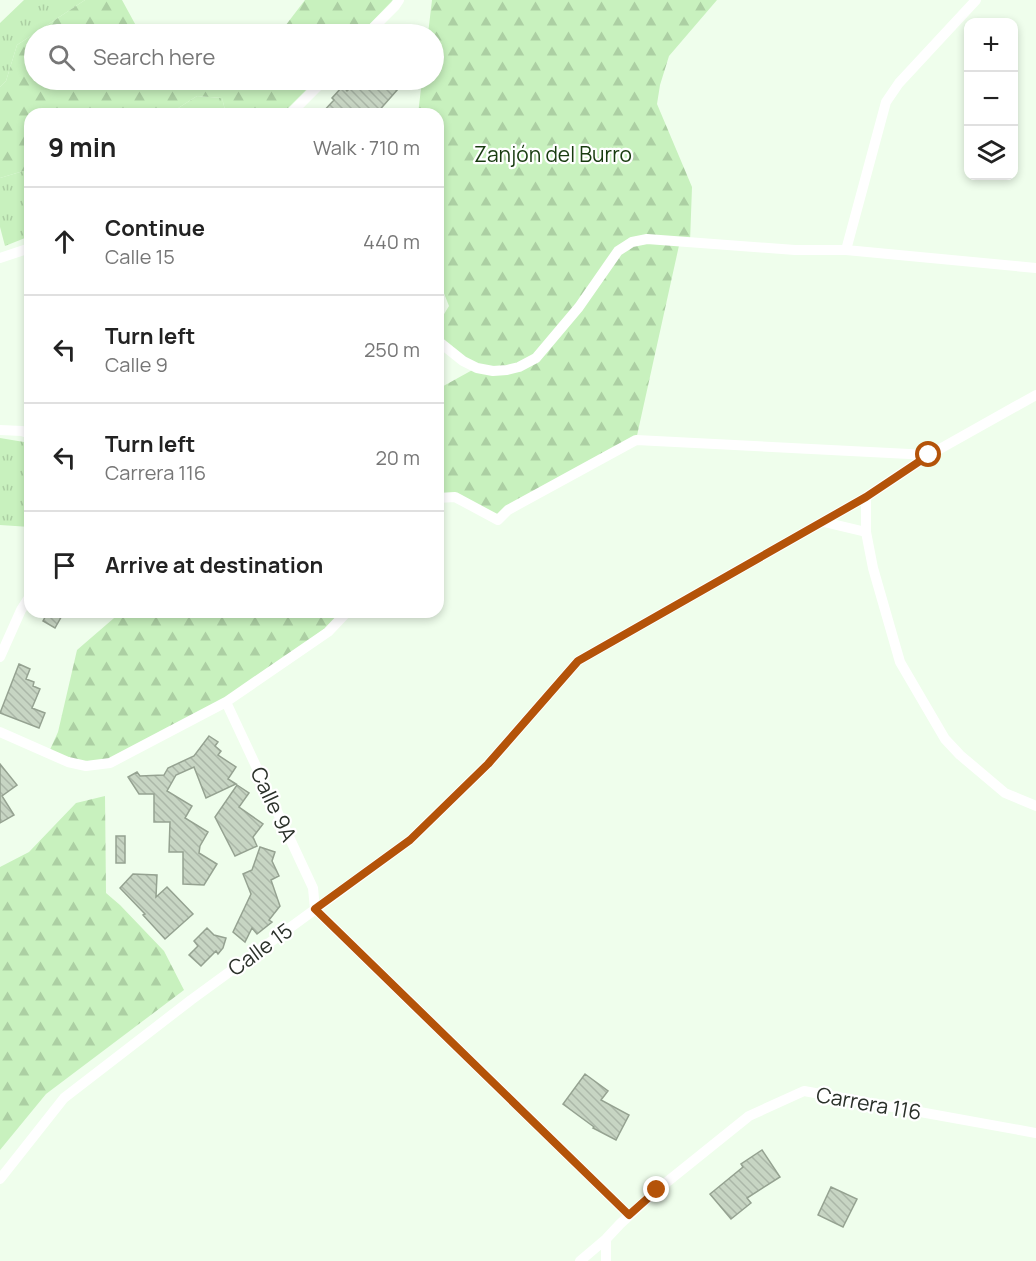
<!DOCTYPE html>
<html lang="en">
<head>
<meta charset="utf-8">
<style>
  :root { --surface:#fff; --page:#f2f2f2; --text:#222; --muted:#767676; --line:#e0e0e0 }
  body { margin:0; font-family:Manrope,sans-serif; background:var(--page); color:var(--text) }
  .controls { position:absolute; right:18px; top:18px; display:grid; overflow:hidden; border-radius:12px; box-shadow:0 3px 9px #0003 }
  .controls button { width:54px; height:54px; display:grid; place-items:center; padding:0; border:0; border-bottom:2px solid var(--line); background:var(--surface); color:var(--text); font:30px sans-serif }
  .stop { position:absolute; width:18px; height:18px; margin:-14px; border:4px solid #b45309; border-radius:50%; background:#fff }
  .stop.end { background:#b45309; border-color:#fff; box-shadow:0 2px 6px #0008 }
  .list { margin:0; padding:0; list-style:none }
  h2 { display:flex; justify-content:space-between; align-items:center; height:78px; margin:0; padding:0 24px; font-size:26px }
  h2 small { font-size:20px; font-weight:400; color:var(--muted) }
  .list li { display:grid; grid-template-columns:39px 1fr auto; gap:18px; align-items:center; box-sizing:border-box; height:108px; padding:0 24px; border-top:2px solid var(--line) }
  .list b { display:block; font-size:22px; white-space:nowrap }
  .list p { margin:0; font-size:20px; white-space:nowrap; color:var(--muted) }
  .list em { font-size:20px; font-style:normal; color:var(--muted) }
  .icon { flex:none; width:33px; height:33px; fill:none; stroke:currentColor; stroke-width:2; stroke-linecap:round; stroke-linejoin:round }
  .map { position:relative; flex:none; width:1036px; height:1261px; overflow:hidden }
  .search { position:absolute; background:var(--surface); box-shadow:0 3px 9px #0003; left:24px; top:24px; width:420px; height:66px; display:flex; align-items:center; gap:15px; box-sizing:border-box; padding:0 21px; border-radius:33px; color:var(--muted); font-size:22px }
  .panel { position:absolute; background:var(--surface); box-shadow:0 3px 9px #0003; left:24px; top:108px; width:420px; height:510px; border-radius:18px }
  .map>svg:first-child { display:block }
  .grass { fill:url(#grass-tufts) }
  .forest { fill:url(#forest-firs) }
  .building { fill:url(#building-back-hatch); stroke:#95a291; stroke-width:1.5 }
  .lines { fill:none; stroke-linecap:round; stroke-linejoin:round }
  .minor { stroke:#fff; stroke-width:10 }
  .route { stroke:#b45309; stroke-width:8 }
  .labels { text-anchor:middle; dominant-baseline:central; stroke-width:4.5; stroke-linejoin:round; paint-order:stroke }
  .park-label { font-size:21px; fill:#183b0f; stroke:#fff }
  .street-label { font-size:21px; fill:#2b312a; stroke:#fff }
</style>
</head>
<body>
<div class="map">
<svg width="1036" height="1261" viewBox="0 0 1036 1261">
  <defs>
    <pattern id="grass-tufts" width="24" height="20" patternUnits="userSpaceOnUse" patternTransform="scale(1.5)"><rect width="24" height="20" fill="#c8f1be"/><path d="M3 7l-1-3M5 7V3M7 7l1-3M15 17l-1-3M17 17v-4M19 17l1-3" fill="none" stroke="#accfa3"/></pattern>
    <pattern id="forest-firs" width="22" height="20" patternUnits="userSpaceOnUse" patternTransform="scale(1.5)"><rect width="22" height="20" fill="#c8f1be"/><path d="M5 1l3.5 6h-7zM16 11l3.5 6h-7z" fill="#accfa3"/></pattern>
    <pattern id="building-back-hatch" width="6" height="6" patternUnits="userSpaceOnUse" patternTransform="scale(1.5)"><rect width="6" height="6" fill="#c7d5c3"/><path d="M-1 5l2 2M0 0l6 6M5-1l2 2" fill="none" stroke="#abb7a8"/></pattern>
  </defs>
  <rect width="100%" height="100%" fill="#effeec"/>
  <path class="grass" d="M24 0H85L17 45 6 81 0 87V23Z
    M197 96 222 98 226 114H169Z
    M30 169V236L5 246 0 227V178Z
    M0 438 30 443V527L0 525Z"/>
  <path class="forest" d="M85 0H122L140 33 279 34 305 0H393L360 34H34V80H316L284 112 278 114H226L222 98 197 96 169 114H30V169L0 178V87L6 81 17 45Z
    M432 0H717L669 56 660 85 657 104 692 187 690 242 680 241 636 440 498 520 455 497 438 498V389L476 368 438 341V324L449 306 438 278V114H418L422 80H434V34H428Z
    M121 612H347L226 702 110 763 86 766 48 754 58 732 77 650Z
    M105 796 106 893 120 905 164 951 184 990 46 1094 0 1150V867L29 852 76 803Z"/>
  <path class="building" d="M359 80H406L376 114H321L334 100 332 98 343 86 347 91Z
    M48 612H64L55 628 43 621Z
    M19 664 30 669 26 679 34 682 33 686 40 689 32 708 45 713 39 728 0 713Z
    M209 736 218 742 215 746 221 751 218 755 236 767 228 779 236 784 206 798 194 767 176 775 167 791 192 806 185 818 208 832 200 846 199 853 217 864 204 885 183 884V852H169L170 822H154V794H139L128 777 137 772 140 776 164 775 168 768 194 756Z
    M0 764 17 785 2 796 14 815 0 823Z
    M237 785 249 793 239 807 263 824 253 837 257 846 235 856 215 817Z
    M116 836H125V863H116Z
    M260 847 275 852 272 861 279 876 271 880 280 906 269 920 272 922 257 934 252 928 245 942 233 932 251 894 243 874 252 870Z
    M133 874 157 875 156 897 167 887 193 914 165 939 143 915 145 914 120 888Z
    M207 928 214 935 226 938 223 948 218 954 216 951 201 966 189 955 198 946 194 941Z
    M585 1074 608 1091 601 1100 629 1115 616 1140 593 1128 594 1127 563 1104Z
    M762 1150 780 1177 747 1198 751 1203 731 1219 710 1194 743 1167 741 1164Z
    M831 1187 857 1199 843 1227 818 1215Z"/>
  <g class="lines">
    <path class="minor" d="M367 34 395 6 399 0
      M290 114 324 80
      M846 250 886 102 899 83 976 0
      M0 258 30 248
      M438 341 463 361 477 368 493 371 507 370 519 367 536 358 579 307 618 251 632 242 647 239 795 250H846L1036 268
      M0 430 22 431 30 434
      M866 497V532L873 568 900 662 945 739 960 755 1005 793 1036 806
      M438 498 455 497 498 520 508 510 636 440 929 455
      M824 522 866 532
      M0 657 21 610 30 596
      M226 702 313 888 315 909
      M0 732 68 762 86 766 110 763 226 702 328 632 347 612
      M315 909 629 1215
      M0 1179 64 1098 191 1000 410 840 488 764 578 661 866 497 929 455 1036 395
      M606 1239V1261
      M580 1261 606 1239 620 1224 657 1190 749 1116 804 1091 1036 1133"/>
  </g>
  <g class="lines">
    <path class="route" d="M657 1190 629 1215 315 909 410 840 488 764 578 661 866 497 929 455"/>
  </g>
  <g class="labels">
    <g class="park-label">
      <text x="553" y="154">Zanjón del Burro</text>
    </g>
    <g class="street-label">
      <text transform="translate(274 804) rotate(65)">Calle 9A</text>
      <text transform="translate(260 949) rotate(-36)">Calle 15</text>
      <text transform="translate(869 1103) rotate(10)">Carrera 116</text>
    </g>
  </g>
</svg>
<div class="controls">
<button>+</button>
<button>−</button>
<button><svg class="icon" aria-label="layers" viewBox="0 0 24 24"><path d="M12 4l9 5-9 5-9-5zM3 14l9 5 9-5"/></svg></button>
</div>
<div class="stop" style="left:929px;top:455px"></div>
<div class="stop end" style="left:657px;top:1190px"></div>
<div class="search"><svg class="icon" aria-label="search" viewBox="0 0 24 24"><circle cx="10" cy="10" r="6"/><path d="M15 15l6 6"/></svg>Search here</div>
<section class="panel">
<h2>9 min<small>Walk · 710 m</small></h2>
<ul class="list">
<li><svg class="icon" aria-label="ahead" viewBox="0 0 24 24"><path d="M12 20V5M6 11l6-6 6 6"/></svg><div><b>Continue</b><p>Calle 15</p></div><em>440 m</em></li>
<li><svg class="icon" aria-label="left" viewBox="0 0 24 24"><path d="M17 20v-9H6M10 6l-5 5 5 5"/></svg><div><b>Turn left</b><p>Calle 9</p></div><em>250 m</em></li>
<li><svg class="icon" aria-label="left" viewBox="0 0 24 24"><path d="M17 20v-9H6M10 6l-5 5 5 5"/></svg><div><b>Turn left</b><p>Carrera 116</p></div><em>20 m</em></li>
<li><svg class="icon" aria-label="arrive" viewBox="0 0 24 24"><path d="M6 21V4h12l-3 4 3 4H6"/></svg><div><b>Arrive at destination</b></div></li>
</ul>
</section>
</div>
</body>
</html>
